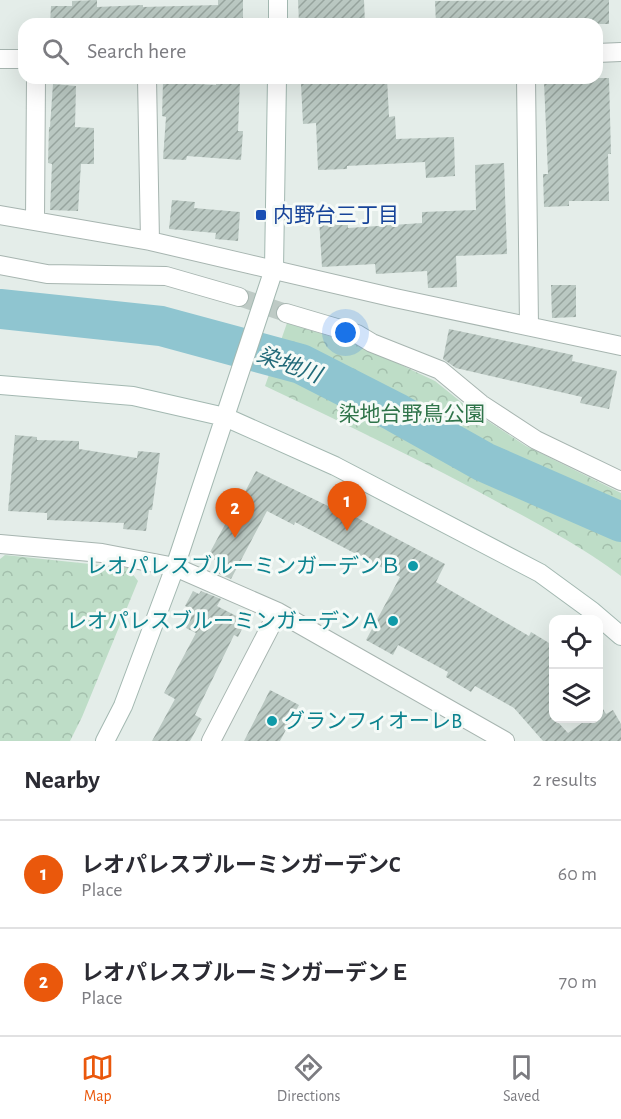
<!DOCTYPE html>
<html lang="en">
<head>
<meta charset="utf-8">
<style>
  :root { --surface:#fff; --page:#f7f7f7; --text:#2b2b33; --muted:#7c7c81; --line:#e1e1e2; --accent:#ea580c }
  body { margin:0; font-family:"Alegreya Sans","Noto Sans JP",sans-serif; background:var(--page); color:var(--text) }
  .controls { position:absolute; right:18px; bottom:18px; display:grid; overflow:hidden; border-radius:12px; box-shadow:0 6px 24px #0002 }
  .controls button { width:54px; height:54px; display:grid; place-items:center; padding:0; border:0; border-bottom:2px solid var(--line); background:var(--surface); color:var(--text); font:30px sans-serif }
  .you { position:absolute; left:346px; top:333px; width:21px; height:21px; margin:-15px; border:4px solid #fff; border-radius:50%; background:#1a73e8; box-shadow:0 0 0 9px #1a73e833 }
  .badge { display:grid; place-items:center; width:39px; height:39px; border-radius:50%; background:var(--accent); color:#fff; font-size:20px; font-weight:700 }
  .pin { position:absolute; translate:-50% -50px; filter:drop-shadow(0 2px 3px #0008) }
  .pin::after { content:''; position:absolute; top:32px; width:21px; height:18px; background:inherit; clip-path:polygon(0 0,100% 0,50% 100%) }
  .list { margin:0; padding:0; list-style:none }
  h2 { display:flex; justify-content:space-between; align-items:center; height:78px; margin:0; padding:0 24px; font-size:26px }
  h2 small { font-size:20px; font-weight:400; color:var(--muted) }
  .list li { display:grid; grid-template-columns:39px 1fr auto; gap:18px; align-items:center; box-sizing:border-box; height:108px; padding:0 24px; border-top:2px solid var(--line) }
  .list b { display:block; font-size:22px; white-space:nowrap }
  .list p { margin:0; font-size:20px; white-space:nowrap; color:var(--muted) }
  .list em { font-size:20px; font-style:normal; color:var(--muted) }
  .icon { flex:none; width:33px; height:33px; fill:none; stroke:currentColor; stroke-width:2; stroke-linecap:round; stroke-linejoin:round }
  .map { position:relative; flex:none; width:621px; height:741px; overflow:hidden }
  .search { position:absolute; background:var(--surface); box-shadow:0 6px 24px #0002; left:18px; right:18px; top:18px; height:66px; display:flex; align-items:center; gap:15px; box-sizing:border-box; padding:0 21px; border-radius:18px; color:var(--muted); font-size:22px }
  .sheet { height:294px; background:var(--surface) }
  nav { display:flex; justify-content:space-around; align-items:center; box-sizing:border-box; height:84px; border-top:2px solid var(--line); background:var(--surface); font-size:16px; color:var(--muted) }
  nav a { display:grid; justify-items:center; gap:3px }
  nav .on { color:var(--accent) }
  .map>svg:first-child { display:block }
  .forest { fill:url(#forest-crowns) }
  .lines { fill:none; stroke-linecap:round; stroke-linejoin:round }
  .river { stroke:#8fc5d0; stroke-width:40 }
  .building { fill:url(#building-hatch) }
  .street-tunnel { stroke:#becac5; stroke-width:18; stroke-dasharray:18 9; stroke-linecap:butt }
  .street-casing { stroke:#a7b5b0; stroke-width:20 }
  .secondary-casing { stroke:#a3b8b1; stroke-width:20 }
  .street { stroke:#fff; stroke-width:18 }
  .secondary { stroke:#fff; stroke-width:18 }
  .transit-dot { fill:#1a4fb4; stroke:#f5faf7; stroke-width:2 }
  .culture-dot { fill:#0f9aa8; stroke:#f5faf7; stroke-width:2 }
  .labels { text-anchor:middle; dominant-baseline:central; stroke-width:6; stroke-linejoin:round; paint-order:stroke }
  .transit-label { font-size:21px; fill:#164399; stroke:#f5faf7; text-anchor:start }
  .park-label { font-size:21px; fill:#2f744a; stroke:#f5faf7 }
  .culture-label { font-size:21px; fill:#0d838f; stroke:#f5faf7; text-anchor:end }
  .water-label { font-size:22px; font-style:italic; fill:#206978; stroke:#f5faf7 }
</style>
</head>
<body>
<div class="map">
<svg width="621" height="741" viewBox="0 0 621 741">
  <defs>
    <pattern id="forest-crowns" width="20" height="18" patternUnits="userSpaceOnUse" patternTransform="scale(1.5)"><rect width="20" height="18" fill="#beddc7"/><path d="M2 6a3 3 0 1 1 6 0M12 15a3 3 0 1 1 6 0" fill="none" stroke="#a3bfac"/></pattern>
    <pattern id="building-hatch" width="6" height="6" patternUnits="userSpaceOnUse" patternTransform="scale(1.5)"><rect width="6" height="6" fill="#bac8c2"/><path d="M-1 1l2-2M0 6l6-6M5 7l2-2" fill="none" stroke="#97a49e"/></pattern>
  </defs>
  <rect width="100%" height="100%" fill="#e4ede9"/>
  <path class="forest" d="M287 323 361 346 435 381 471 410 526 446 621 493V576C584 548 544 527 503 505 425 462 345 424 265 386Z
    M5 555 128 568 138 581 82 717 70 741H0V559Z"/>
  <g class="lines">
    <path class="river" d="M0 309 161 326 301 364 395 412 484 462 621 522"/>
  </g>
  <path class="building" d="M97 0V7L143 5V7L218 5V0H243V24H50L51 6H72V1Z
    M298 0H364L365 24H299Z
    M609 0V24H436L435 1Z
    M359 78H387L389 117 395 116 396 139 454 137 455 176 426 178 425 162 347 166V169L318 170 316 123 303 124 301 84 359 82Z
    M584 78H609L611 154H608L609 201H569V206L544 207 543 174H548L544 82 584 81Z
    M216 80 240 81 238 131H243L241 160 187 156 186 160 163 159 166 117 162 116 163 82 216 85Z
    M53 84 76 86 75 127 94 128V164H81L78 211 50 210 52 164 48 163 49 127H50Z
    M504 163 507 254 456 256 457 287 428 288 427 271 376 274 375 264 322 267 319 219 348 218V228L422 223V212L476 210 475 165Z
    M172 200 195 202 194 208 240 212 238 241 215 239 216 233 169 229Z
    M551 285H576V317L552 318Z
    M449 329 573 355 572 361 617 371 609 409 580 403 582 397 456 368 443 359Z
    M15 435 37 437V440L79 441V449L137 458 138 451 160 453 152 510H149L146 531 123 529 124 523 47 520V513L8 511Z
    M256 471 328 506 329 503 445 564 436 582 529 636 531 632 554 646V718L568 733 589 718H598V712L603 709 606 714 613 710 621 724V741H543L514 708 475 686 471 692 446 677 448 672 398 645 393 655 366 640 400 577 295 522 294 525 267 511 231 579 212 571 217 561 208 556 235 506 237 507Z
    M193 591 199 594 201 591 221 599 217 606 246 621 238 637 234 635 195 715 202 719 190 741H152L175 699 164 693 196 633 186 628 194 610 185 606Z
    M270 690 299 705 280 741H244Z"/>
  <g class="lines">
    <path class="street-tunnel" d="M239 297 286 313"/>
    <g class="street-casing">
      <path id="street" d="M597 53 621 52
        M0 59H24
        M147 78 150 241
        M526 78 529 326
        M0 215 150 241 395 298 621 346
        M35 220 36 78
        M0 265 47 274 166 276 239 297
        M286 313 357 334 372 343 440 370 481 404 536 440 621 481
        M0 544 102 553 175 567 278 612 505 741
        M211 741 278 612"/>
    </g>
    <g class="secondary-casing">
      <path id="secondary" d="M278 0V24
        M0 385 133 396 225 417 335 466 540 573 592 611 621 636
        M105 741 123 706 175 567 274 269 277 78"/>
    </g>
    <use href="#street" class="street"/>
    <use href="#secondary" class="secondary"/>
  </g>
  <rect class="transit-dot" x="255" y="209" width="12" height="12" rx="3"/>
  <g class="culture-dot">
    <circle cx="413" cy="566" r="6"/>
    <circle cx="393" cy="621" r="6"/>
    <circle cx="272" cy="721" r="6"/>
  </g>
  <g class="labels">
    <g class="transit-label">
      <text x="273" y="215">内野台三丁目</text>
    </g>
    <g class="park-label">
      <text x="412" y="414">染地台野鳥公園</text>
    </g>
    <g class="culture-label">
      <text x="401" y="566">レオパレスブルーミンガーデンＢ</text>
      <text x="381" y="621">レオパレスブルーミンガーデンＡ</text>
      <text x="284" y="721" text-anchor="start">グランフィオーレB</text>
    </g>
    <g class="water-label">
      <text transform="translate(289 365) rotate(20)">染地川</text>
    </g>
  </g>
</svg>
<div class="controls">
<button><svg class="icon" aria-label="locate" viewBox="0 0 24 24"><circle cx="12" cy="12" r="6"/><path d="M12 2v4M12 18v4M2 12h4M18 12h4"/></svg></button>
<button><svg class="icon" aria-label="layers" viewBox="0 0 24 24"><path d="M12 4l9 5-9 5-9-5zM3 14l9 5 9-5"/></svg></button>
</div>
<div class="you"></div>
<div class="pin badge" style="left:347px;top:531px">1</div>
<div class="pin badge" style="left:235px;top:538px">2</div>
<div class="search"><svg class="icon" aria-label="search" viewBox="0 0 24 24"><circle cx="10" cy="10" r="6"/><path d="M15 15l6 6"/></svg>Search here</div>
</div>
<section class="sheet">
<h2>Nearby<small>2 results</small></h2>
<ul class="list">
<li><span class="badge">1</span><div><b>レオパレスブルーミンガーデンC</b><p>Place</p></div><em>60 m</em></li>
<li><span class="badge">2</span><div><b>レオパレスブルーミンガーデンＥ</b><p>Place</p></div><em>70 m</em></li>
</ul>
</section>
<nav>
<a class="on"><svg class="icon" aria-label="map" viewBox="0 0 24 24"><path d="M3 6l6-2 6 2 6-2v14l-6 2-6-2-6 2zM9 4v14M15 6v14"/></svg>Map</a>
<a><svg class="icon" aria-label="directions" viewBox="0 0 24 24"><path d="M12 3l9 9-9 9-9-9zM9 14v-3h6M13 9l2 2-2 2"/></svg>Directions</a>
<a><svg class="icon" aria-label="saved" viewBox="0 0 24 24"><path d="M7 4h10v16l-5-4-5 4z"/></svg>Saved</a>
</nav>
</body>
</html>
